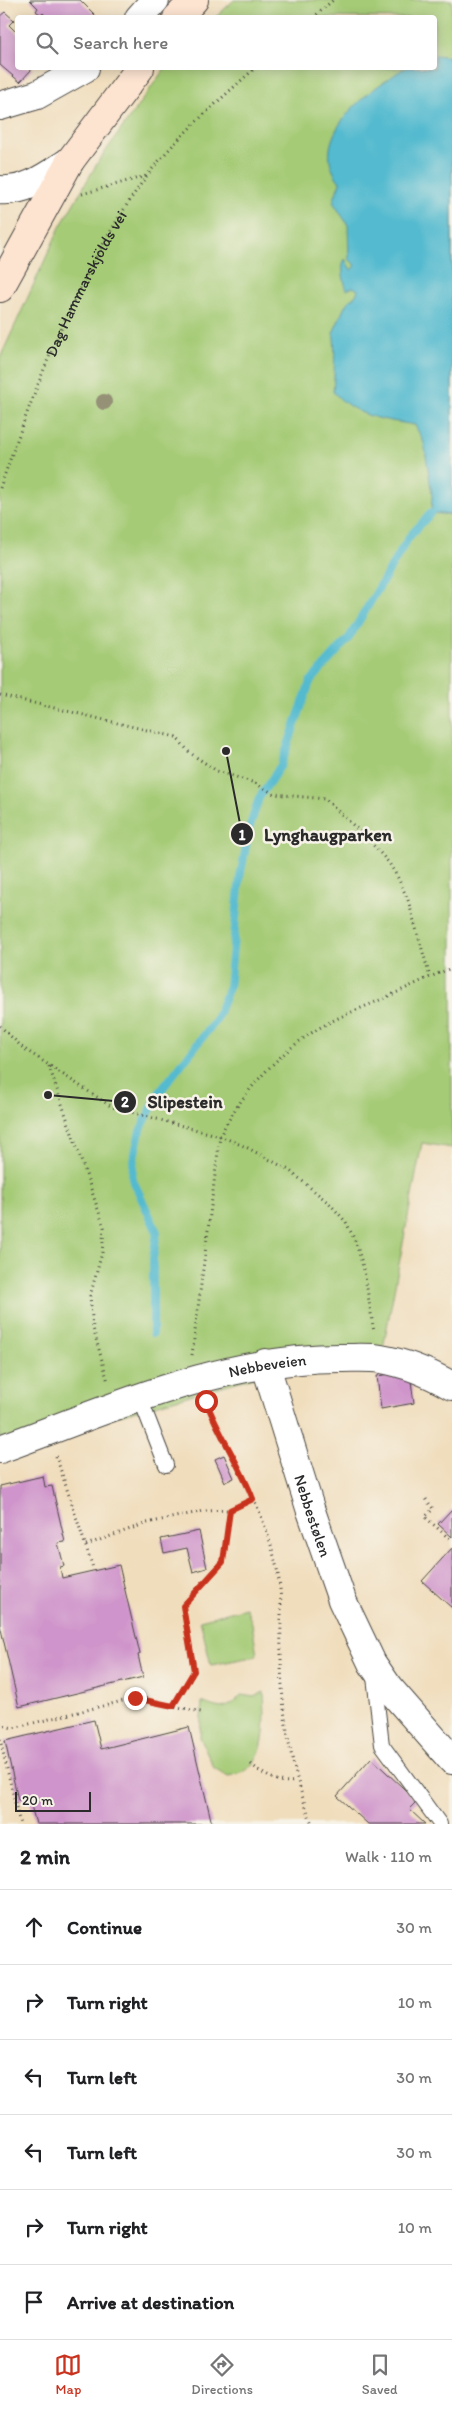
<!DOCTYPE html>
<html lang="en">
<head>
<meta charset="utf-8">
<style>
  :root { --surface:#fff; --page:#f6f6f6; --text:#202124; --muted:#757577; --line:#e0e0e0; --accent:#c8321e }
  body { margin:0; font-family:Itim,sans-serif; background:var(--page); color:var(--text) }
  .scale { position:absolute; left:15px; bottom:12px; width:76px; box-sizing:border-box; padding-left:5px; border:2px solid #2b2b2b; border-top:0; font-size:14px; line-height:18px; white-space:nowrap; color:#2b2b2b; -webkit-text-stroke:4px #f7f3e8; paint-order:stroke }
  .stop { position:absolute; width:15px; height:15px; margin:-11px; border:4px solid #c8321e; border-radius:50%; background:#fff }
  .stop.end { background:#c8321e; border-color:#fff; box-shadow:0 1px 5px #0008 }
  .list { margin:0; padding:0; list-style:none }
  h2 { display:flex; justify-content:space-between; align-items:center; height:65px; margin:0; padding:0 20px; font-size:21px }
  h2 small { font-size:16px; font-weight:400; color:var(--muted) }
  .list li { display:grid; grid-template-columns:32px 1fr auto; gap:15px; align-items:center; box-sizing:border-box; height:75px; padding:0 20px; border-top:1px solid var(--line) }
  .list b { display:block; font-size:19px; white-space:nowrap }
  .list em { font-size:16px; font-style:normal; color:var(--muted) }
  .icon { flex:none; width:28px; height:28px; fill:none; stroke:currentColor; stroke-width:2; stroke-linecap:round; stroke-linejoin:round }
  .map { position:relative; flex:none; width:452px; height:1824px; overflow:hidden }
  .search { position:absolute; background:var(--surface); box-shadow:0 2px 12px #0003; left:15px; right:15px; top:15px; height:55px; display:flex; align-items:center; gap:12px; box-sizing:border-box; padding:0 18px; border-radius:5px; color:var(--muted); font-size:19px }
  .sheet { height:515px; background:var(--surface) }
  nav { display:flex; justify-content:space-around; align-items:center; box-sizing:border-box; height:70px; border-top:1px solid var(--line); background:var(--surface); font-size:14px; color:var(--muted) }
  nav a { display:grid; justify-items:center; gap:2px }
  nav .on { color:var(--accent) }
  .map>svg:first-child { display:block }
  .green { fill:#a5cb76; stroke:#687b50 }
  .water { fill:#52bacf; stroke:#3e727d }
  .lines { fill:none; stroke-linecap:round; stroke-linejoin:round }
  .stream { stroke:#52bacf; stroke-width:8 }
  .building { fill:#cf94cb }
  .lane-casing { stroke:#494641; stroke-width:16 }
  .street-casing { stroke:#494641; stroke-width:30 }
  .secondary-casing { stroke:#494641; stroke-width:30 }
  .path { stroke:#494641; stroke-width:3; stroke-dasharray:1 4; stroke-linecap:butt }
  .lane { stroke:#fff; stroke-width:14 }
  .street { stroke:#fff; stroke-width:28 }
  .secondary { stroke:#fde4d1; stroke-width:28 }
  .tree { fill:#959177 }
  .route { stroke:#c8321e; stroke-width:6 }
  .labels { text-anchor:middle; dominant-baseline:central; stroke-width:5; stroke-linejoin:round; paint-order:stroke }
  .street-label { font-size:16px; fill:#2b2b2b; stroke:#f7f3e8 }
  .leader { fill:none; stroke:#2b2b2b; stroke-width:2 }
  .callout-dot { fill:#2b2b2b; stroke:#f7f3e8; stroke-width:2 }
  .mark-label { font-size:15px; text-anchor:middle; font-weight:bold; fill:#fff }
  .callout-label { font-size:18px; text-anchor:middle; font-weight:bold; fill:#2b2b2b; stroke:#f7f3e8; stroke-width:5; stroke-linejoin:round; paint-order:stroke }
</style>
</head>
<body>
<div class="map">
<svg width="452" height="1824" viewBox="0 0 452 1824">
  <rect width="100%" height="100%" fill="#f7f3e8"/>
  <filter id="ink" filterUnits="userSpaceOnUse"><feTurbulence type="fractalNoise" baseFrequency=".02" numOctaves="2"/><feDisplacementMap in="SourceGraphic" scale="10" xChannelSelector="R" yChannelSelector="G"/><feConvolveMatrix kernelMatrix="1 2 1 2 8 2 1 2 1" color-interpolation-filters="sRGB"/></filter>
  <filter id="wash" filterUnits="userSpaceOnUse"><feTurbulence type="fractalNoise" baseFrequency=".0096" numOctaves="4" result="noise"/><feDisplacementMap in="SourceGraphic" scale="20" xChannelSelector="R" yChannelSelector="G"/><feGaussianBlur stdDeviation="1.12" result="paint"/><feColorMatrix in="noise" values="0 0 0 0 0 0 0 0 0 0 0 0 0 0 0 0 0 1.4 0 .05"/><feComposite in="paint" operator="in"/></filter>
  <g filter="url(#wash)">
    <rect width="100%" height="100%" fill="#f0ddbc"/>
    <path class="green" d="M234 0H452V1148L422 1143 381 1359 321 1358 0 1449V358L60 227 98 162 165 68H434V18L216 17Z
      M246 1608 252 1623 257 1656 211 1665 200 1620Z
      M264 1692C265 1717 269 1757 243 1772 239 1774 233 1775 228 1776L214 1768 200 1737 202 1702C221 1710 227 1711 241 1695L254 1697Z"/>
    <path class="water" d="M435 55 452 57V515L431 513 432 495 424 443 415 425C381 419 358 418 333 392 334 381 336 341 333 333L346 304 356 295 358 290 353 287 347 290C344 282 340 267 345 259L351 270 356 266 349 259 348 225 333 202 340 182C308 143 357 99 387 80 393 76 401 69 407 68 415 66 426 68 434 68Z"/>
    <g class="lines">
      <path class="stream" d="M153 1333V1258L157 1232 132 1178 134 1157 140 1131 159 1093 216 1020 229 987 240 877 250 826 259 798 281 765 310 682 349 638 409 537 431 513"/>
    </g>
    <g id="blocks">
      <path class="building" d="M30 0H80L98 18H48L43 13 41 15 36 11 38 8Z
        M5 12 14 20 9 25 18 34V68H33L20 82 0 65V16Z
        M404 1372 410 1374 414 1403 381 1409 377 1376Z
        M224 1455 234 1478 225 1482 215 1459Z
        M43 1476 45 1487 52 1486 65 1542 58 1543 64 1566 60 1567 62 1578 119 1565 140 1654 138 1655 143 1677 19 1707 0 1625V1486Z
        M452 1509V1537L438 1524Z
        M199 1531 207 1568 193 1572 187 1548 164 1553 161 1539Z
        M452 1548V1608L422 1581Z
        M94 1720 101 1749 189 1727 212 1824H36L29 1798 18 1800 5 1741Z
        M371 1758 417 1801 409 1809 425 1824H368L337 1796Z"/>
    </g>
  </g>
  <g filter="url(#ink)">
    <use href="#blocks" fill-opacity="0" stroke="#494641" stroke-width="1"/>
    <g class="lines">
      <g class="lane-casing">
        <path id="lane" d="M140 1398 166 1465
          M374 1677 382 1745 440 1824"/>
      </g>
      <g class="street-casing">
        <g id="street">
          <path d="M139 18 155 0"/>
          <path d="M0 106 37 95 85 68"/>
          <path d="M0 190C27 192 48 175 70 161"/>
          <path id="s2" d="M265 1363 310 1508 342 1600 372 1663 389 1688 452 1760"/>
          <path id="s3" d="M0 1449C111 1409 224 1357 343 1358 356 1358 369 1357 381 1359 406 1363 431 1374 452 1386"/>
        </g>
      </g>
      <g class="secondary-casing">
        <path id="secondary" d="M177 18 194 0
          M0 288 70 161 140 68"/>
      </g>
      <g class="path">
        <path d="M313 18 333 0"/>
        <path d="M82 194 146 176"/>
        <path id="s1" d="M0 488C38 380 78 271 146 177 174 139 220 100 255 68"/>
        <path d="M0 695 176 737 190 753 217 771 255 783 274 794 325 799 367 838 389 863 398 878 408 900 430 977"/>
        <path d="M0 1026 23 1048 112 1107 220 1136 246 1147 289 1170 330 1204 346 1222 356 1243 364 1270 374 1332"/>
        <path d="M49 1066 104 1227 102 1253 90 1296 93 1328 108 1382"/>
        <path d="M192 1355 220 1136C240 1095 277 1054 316 1030 337 1017 360 1009 382 999 405 989 428 977 452 968"/>
        <path d="M207 1404C217 1431 233 1455 246 1482 260 1510 272 1543 278 1574 283 1601 280 1627 281 1654 281 1713 291 1769 312 1824"/>
        <path d="M56 1456 93 1568"/>
        <path d="M426 1499 433 1509 425 1517 452 1541"/>
        <path d="M86 1545 147 1523 204 1511 230 1510 253 1499"/>
        <path d="M173 1706 195 1671 183 1606 223 1562 230 1510"/>
        <path d="M0 1725 13 1728 135 1698 201 1712"/>
        <path d="M0 1739 20 1824"/>
        <path d="M251 1764C263 1775 280 1785 296 1781"/>
      </g>
      <use href="#lane" class="lane"/>
      <use href="#street" class="street"/>
      <use href="#secondary" class="secondary"/>
    </g>
    <circle class="tree" cx="104" cy="402" r="8"/>
  </g>
  <g class="lines" filter="url(#ink)">
    <path class="route" d="M135 1698 173 1706 194 1671 183 1606 223 1562 230 1510 253 1499C240 1465 219 1435 206 1401"/>
  </g>
  <g class="labels">
    <g class="street-label">
      <text stroke="none"><textPath href="#s1" startOffset="222">Dag Hammarskjölds vei</textPath></text>
      <text stroke="none"><textPath href="#s3" startOffset="281">Nebbeveien</textPath></text>
      <text stroke="none"><textPath href="#s2" startOffset="160">Nebbestølen</textPath></text>
    </g>
  </g>
  <path class="leader" d="M226 751L242 834M48 1095L125 1102"/>
  <g class="callout-dot">
    <circle cx="226" cy="751" r="5"/>
    <circle cx="48" cy="1095" r="5"/>
    <circle cx="242" cy="834" r="12"/>
    <circle cx="125" cy="1102" r="12"/>
  </g>
  <g class="mark-label">
    <text x="242" y="840">1</text>
    <text x="125" y="1107">2</text>
  </g>
  <g class="callout-label">
    <text x="328" y="841">Lynghaugparken</text>
    <text x="185" y="1108">Slipestein</text>
  </g>
</svg>
<div class="scale">20 m</div>
<div class="stop" style="left:206px;top:1401px"></div>
<div class="stop end" style="left:135px;top:1698px"></div>
<div class="search"><svg class="icon" aria-label="search" viewBox="0 0 24 24"><circle cx="10" cy="10" r="6"/><path d="M15 15l6 6"/></svg>Search here</div>
</div>
<section class="sheet">
<h2>2 min<small>Walk · 110 m</small></h2>
<ul class="list">
<li><svg class="icon" aria-label="ahead" viewBox="0 0 24 24"><path d="M12 20V5M6 11l6-6 6 6"/></svg><div><b>Continue</b></div><em>30 m</em></li>
<li><svg class="icon" aria-label="right" viewBox="0 0 24 24"><path d="M7 20v-9h11M14 6l5 5-5 5"/></svg><div><b>Turn right</b></div><em>10 m</em></li>
<li><svg class="icon" aria-label="left" viewBox="0 0 24 24"><path d="M17 20v-9H6M10 6l-5 5 5 5"/></svg><div><b>Turn left</b></div><em>30 m</em></li>
<li><svg class="icon" aria-label="left" viewBox="0 0 24 24"><path d="M17 20v-9H6M10 6l-5 5 5 5"/></svg><div><b>Turn left</b></div><em>30 m</em></li>
<li><svg class="icon" aria-label="right" viewBox="0 0 24 24"><path d="M7 20v-9h11M14 6l5 5-5 5"/></svg><div><b>Turn right</b></div><em>10 m</em></li>
<li><svg class="icon" aria-label="arrive" viewBox="0 0 24 24"><path d="M6 21V4h12l-3 4 3 4H6"/></svg><div><b>Arrive at destination</b></div></li>
</ul>
</section>
<nav>
<a class="on"><svg class="icon" aria-label="map" viewBox="0 0 24 24"><path d="M3 6l6-2 6 2 6-2v14l-6 2-6-2-6 2zM9 4v14M15 6v14"/></svg>Map</a>
<a><svg class="icon" aria-label="directions" viewBox="0 0 24 24"><path d="M12 3l9 9-9 9-9-9zM9 14v-3h6M13 9l2 2-2 2"/></svg>Directions</a>
<a><svg class="icon" aria-label="saved" viewBox="0 0 24 24"><path d="M7 4h10v16l-5-4-5 4z"/></svg>Saved</a>
</nav>
</body>
</html>
